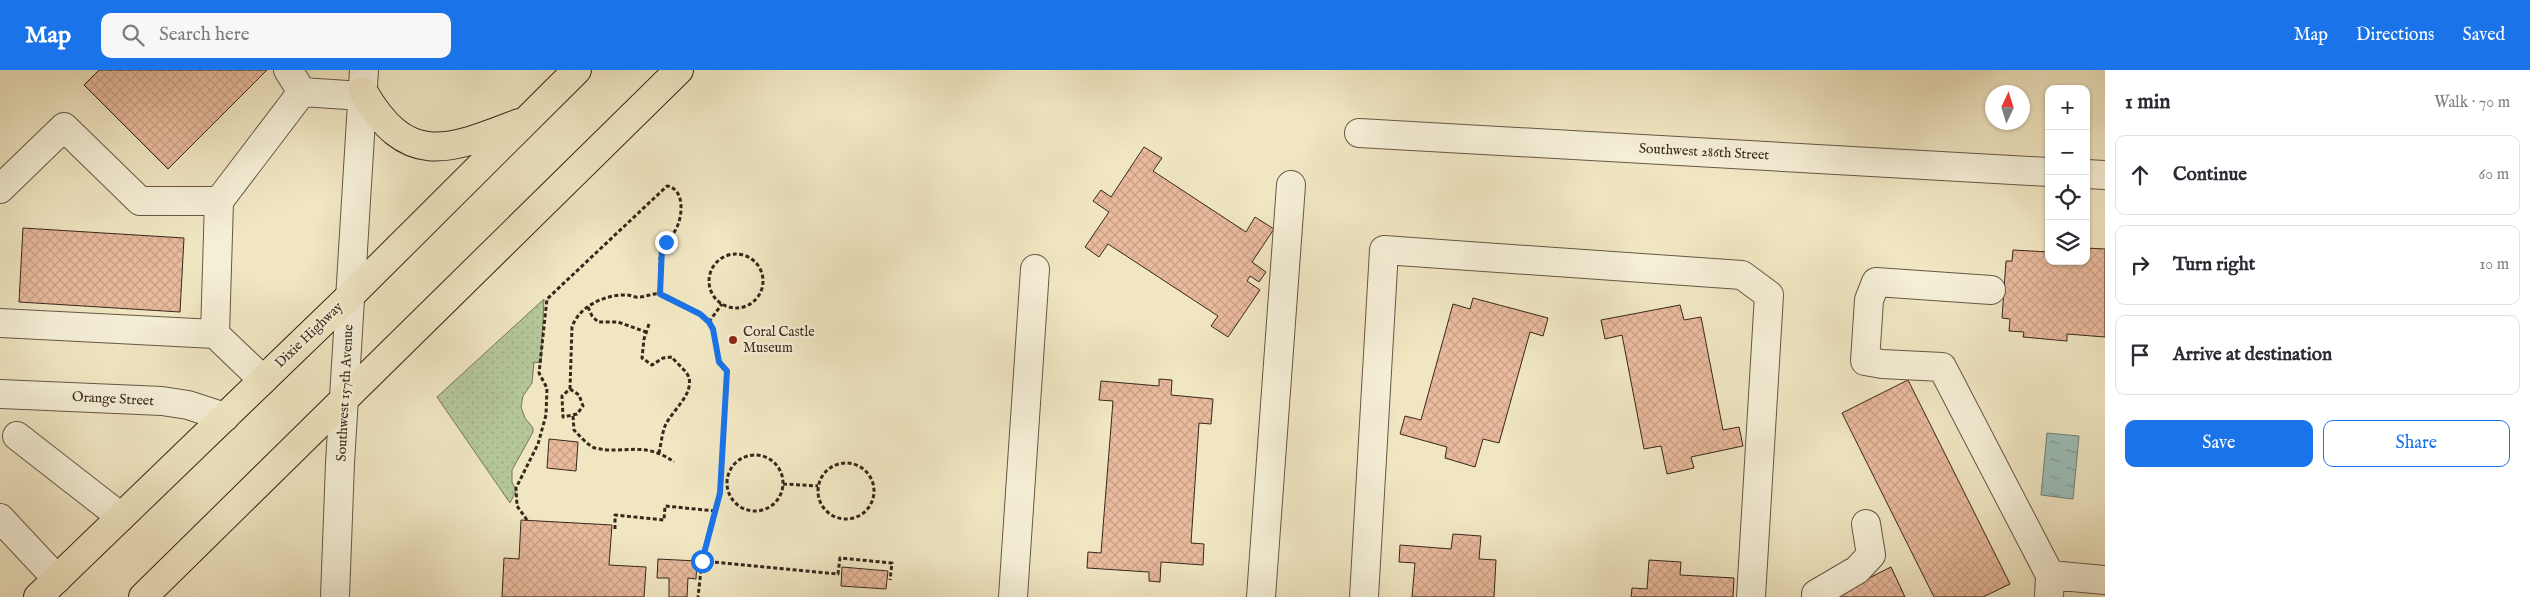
<!DOCTYPE html>
<html lang="en">
<head>
<meta charset="utf-8">
<style>
  :root { --surface:#fff; --page:#f7f7f7; --text:#2b2b33; --muted:#7c7c81; --line:#e1e1e2; --accent:#1a73e8 }
  body { margin:0; font-family:"IM FELL English",serif; background:var(--page); color:var(--text) }
  .controls { position:absolute; right:15px; top:15px; display:grid; overflow:hidden; border-radius:10px; box-shadow:0 1px 4px #0004 }
  .controls button { width:45px; height:45px; display:grid; place-items:center; padding:0; border:0; border-bottom:1px solid var(--line); background:var(--surface); color:var(--text); font:25px sans-serif }
  .compass { position:absolute; left:1985px; top:15px; width:45px; height:45px; border-radius:50%; background:var(--surface); box-shadow:0 1px 4px #0004; rotate:4deg }
  .stop { position:absolute; width:15px; height:15px; margin:-11px; border:4px solid #1a73e8; border-radius:50%; background:#fff }
  .stop.end { background:#1a73e8; border-color:#fff; box-shadow:0 1px 5px #0008 }
  .list { margin:0; padding:0; list-style:none }
  h2 { display:flex; justify-content:space-between; align-items:center; height:65px; margin:0; padding:0 20px; font-size:21px }
  h2 small { font-size:16px; font-weight:400; color:var(--muted) }
  .list li { display:grid; grid-template-columns:32px 1fr auto; gap:15px; align-items:center; box-sizing:border-box; height:80px; margin:0 10px 10px; padding:0 10px; border:1px solid var(--line); border-radius:10px }
  .list b { display:block; font-size:19px; white-space:nowrap }
  .list em { font-size:16px; font-style:normal; color:var(--muted) }
  .actions { display:flex; gap:10px; padding:15px 20px }
  .actions a { flex:1; padding:11px 0; border:1px solid var(--accent); border-radius:10px; text-align:center; font-size:18px; color:var(--accent) }
  .actions .main { background:var(--accent); color:#fff }
  .icon { flex:none; width:28px; height:28px; fill:none; stroke:currentColor; stroke-width:2; stroke-linecap:round; stroke-linejoin:round }
  .map { position:relative; flex:none; width:2105px; height:527px; overflow:hidden }
  header { display:flex; align-items:center; gap:30px; box-sizing:border-box; height:70px; padding:0 25px; background:var(--accent); color:#fff }
  header strong { font-size:24px }
  nav { display:flex; gap:28px; margin-inline-start:auto; font-size:18px }
  .search { width:350px; height:45px; background:var(--page); display:flex; align-items:center; gap:12px; box-sizing:border-box; padding:0 18px; border-radius:10px; color:var(--muted); font-size:19px }
  main { display:flex }
  aside { flex:1; background:var(--surface) }
  .map>svg:first-child { display:block }
  .grass { fill:url(#grass-dots); stroke:#76765a }
  .water { fill:url(#water-ripples); stroke:#738279 }
  .building { fill:url(#building-cross-hatch); stroke:#38271b }
  .lines { fill:none; stroke-linecap:round; stroke-linejoin:round }
  .minor-casing { stroke:#665745; stroke-width:30 }
  .highway-casing { stroke:#38271b; stroke-width:30 }
  .path { stroke:#38271b; stroke-width:3; stroke-dasharray:4 2.5; stroke-linecap:butt }
  .minor { stroke:#f5efd7; stroke-width:28 }
  .highway { stroke:#f0e6c2; stroke-width:28 }
  .route { stroke:#1a73e8; stroke-width:6 }
  .poi-dot { fill:#8f2418; stroke:#f5efd7; stroke-width:2 }
  .labels { text-anchor:middle; dominant-baseline:central; stroke-width:4.5; stroke-linejoin:round; paint-order:stroke }
  .street-label { font-size:14px; fill:#38271b; stroke:#f5efd7 }
  .poi-label { font-size:14px; fill:#38271b; stroke:#f5efd7; text-anchor:start }
</style>
</head>
<body>
<header>
<strong>Map</strong>
<div class="search"><svg class="icon" aria-label="search" viewBox="0 0 24 24"><circle cx="10" cy="10" r="6"/><path d="M15 15l6 6"/></svg>Search here</div>
<nav><a>Map</a><a>Directions</a><a>Saved</a></nav>
</header>
<main>
<div class="map">
<svg width="2105" height="527" viewBox="0 0 2105 527">
  <defs>
    <pattern id="grass-dots" width="8" height="8" patternUnits="userSpaceOnUse" patternTransform="scale(1.25)"><rect width="8" height="8" fill="#b4c698"/><path d="M2 2h.1M6 6h.1" fill="none" stroke="#9caa82" stroke-width="1.8" stroke-linecap="round"/></pattern>
    <pattern id="water-ripples" width="26" height="14" patternUnits="userSpaceOnUse" patternTransform="scale(1.25)"><rect width="26" height="14" fill="#9bbeb8"/><path d="M2 4q2-2 4 0t4 0M15 11q2-2 4 0t4 0" fill="none" stroke="#7f9a95"/></pattern>
    <pattern id="building-cross-hatch" width="8" height="8" patternUnits="userSpaceOnUse" patternTransform="scale(1.25)"><rect width="8" height="8" fill="#e9ba9c"/><path d="M0 0l8 8M0 8l8-8" fill="none" stroke="#c9a086"/></pattern>
  </defs>
  <rect width="100%" height="100%" fill="#f0e6c2"/>
  <filter id="stains"><feTurbulence type="fractalNoise" baseFrequency=".004" numOctaves="4"/><feColorMatrix values="0 0 0 0 .2 0 0 0 0 .09 0 0 0 0 .02 0 0 0 .5 -.17"/></filter>
  <radialGradient id="worn" r=".72"><stop offset=".6" stop-color="#630" stop-opacity="0"/><stop offset="1" stop-color="#630" stop-opacity=".3"/></radialGradient>
  <path class="grass" d="M544 229 541 293 534 292 532 313 523 326 521 337 525 348 533 358V362L512 400V412L516 421 510 433 437 327Z"/>
  <path class="water" d="M2047 363 2079 366 2073 429 2041 425Z"/>
  <path class="building" d="M99 0H267L168 99 84 15Z
    M1144 77 1162 88 1153 101 1246 162 1255 147 1274 159 1252 192 1266 202 1259 212 1250 206 1247 211 1260 220 1228 267 1211 256 1218 246 1108 174 1099 187 1085 177 1109 142 1093 131 1101 120 1111 127Z
    M23 158 184 168 180 242 19 232Z
    M2086 178 2105 179V267L2067 264V271L2023 267 2024 262 2009 261 2010 249 2002 248 2006 191H2012L2013 180 2049 182V191H2086Z
    M1473 228 1548 248 1543 266 1530 262 1499 373 1483 369 1475 397 1445 388 1447 377 1400 364 1405 346 1421 350 1453 234 1470 239Z
    M1680 235 1684 250 1701 247 1723 360 1739 357 1743 376 1691 387 1694 398 1667 404 1661 376 1644 379 1622 265 1605 269 1601 250Z
    M1159 309 1172 310 1171 325 1213 329 1211 354 1199 353 1191 473 1204 474 1203 495 1161 492 1160 512 1149 511V502L1087 498 1088 482 1101 483 1113 331 1099 330 1101 311 1159 316Z
    M1908 310 2010 514 1983 527H1934L1842 343Z
    M549 369 578 372 576 401 547 398Z
    M521 450 612 455 609 495 646 497 644 527H502L504 488 519 489Z
    M1453 464 1481 466 1479 489 1496 490 1494 527H1412L1415 493 1399 492 1400 475 1451 479Z
    M658 489 697 491 696 509 688 508 687 527H669V508H657Z
    M1649 490 1681 492 1680 505 1734 508 1733 527H1631L1632 518 1647 519Z
    M842 497 888 501 886 519 841 516Z
    M1891 497 1905 527H1831Z"/>
  <g class="lines">
    <g class="minor-casing">
      <path id="minor" d="M288 0 302 22
        M1359 63 2049 102
        M2086 104 2105 105
        M0 119 64 57 140 131H219
        M1991 220 1876 212 1869 230 1865 291 1882 294 1942 297 2050 505 2049 527
        M0 253 215 264 263 310
        M215 264 219 131 302 22 362 26
        M0 324 162 331 188 335 225 347
        M17 366 121 447
        M0 448 57 509
        M2050 505 2105 510
        M335 527 340 393 364 0
        M1013 527 1035 199
        M1261 527 1291 115
        M1364 527 1384 180 1742 205 1769 225 1751 527
        M1816 527V524L1857 500 1871 485 1866 454"/>
    </g>
    <g class="highway-casing">
      <path id="highway" d="M363 21C407 99 449 80 519 53
        M38 527 351 225 577 0
        M143 527 679 0"/>
    </g>
    <path class="path" d="M709 211a27 27 0 1 1 54 0a27 27 0 1 1-54 0Z
      M588 237 592 246 598 252H618L646 262
      M709 252 722 234
      M649 254 644 269 642 288 652 295 663 288 672 287C676 293 688 302 689 308 693 326 672 340 665 356 662 364 661 374 659 383
      M570 319 572 257C579 236 606 224 627 225 631 225 635 228 639 227 648 227 655 221 665 225 670 227 704 246 707 250 721 264 710 284 727 301L720 423 702 491 698 527
      M570 319 579 325 583 336 577 344 563 347 562 326Z
      M573 346 574 360C580 366 588 376 595 378 625 385 643 370 674 392
      M727 413a28 28 0 1 1 56 0a28 28 0 1 1-56 0Z
      M818 421a28 28 0 1 1 56 0a28 28 0 1 1-56 0Z
      M783 414 818 416
      M527 450 517 436 516 418 538 374 546 345 547 318 539 303 547 229 667 116C685 119 683 146 676 159 673 166 665 170 662 177 658 187 661 212 660 224
      M615 459V445L664 450 665 436 715 441
      M702 491 838 504 840 488 892 493 890 510"/>
    <use href="#minor" class="minor"/>
    <use href="#highway" class="highway"/>
  </g>
  <g class="lines">
    <path class="route" d="M666 172 662 178 660 224 700 244 709 252 713 259 719 292 727 301 720 423 702 491"/>
  </g>
  <circle class="poi-dot" cx="733" cy="270" r="5"/>
  <g class="labels">
    <g class="street-label">
      <text transform="translate(1704 82) rotate(3)">Southwest 286th Street</text>
      <text transform="translate(309 265) rotate(-44)">Dixie Highway</text>
      <text transform="translate(345 323) rotate(-87)">Southwest 157th Avenue</text>
      <text transform="translate(113 329) rotate(3)">Orange Street</text>
    </g>
    <g class="poi-label">
      <text x="743" y="262">Coral Castle<tspan x="743" dy="16">Museum</tspan></text>
    </g>
  </g>
  <rect width="100%" height="100%" filter="url(#stains)"/>
  <rect width="100%" height="100%" fill="url(#worn)"/>
</svg>
<div class="controls">
<button>+</button>
<button>−</button>
<button><svg class="icon" aria-label="locate" viewBox="0 0 24 24"><circle cx="12" cy="12" r="6"/><path d="M12 2v4M12 18v4M2 12h4M18 12h4"/></svg></button>
<button><svg class="icon" aria-label="layers" viewBox="0 0 24 24"><path d="M12 4l9 5-9 5-9-5zM3 14l9 5 9-5"/></svg></button>
</div>
<svg class="compass" viewBox="-18 -18 36 36"><path d="M0-13l5 13h-10z" fill="#e53935"/><path d="M0 13l5-13h-10z" fill="#7c7c81"/></svg>
<div class="stop" style="left:702px;top:491px"></div>
<div class="stop end" style="left:666px;top:172px"></div>
</div>
<aside>
<h2>1 min<small>Walk · 70 m</small></h2>
<ul class="list">
<li><svg class="icon" aria-label="ahead" viewBox="0 0 24 24"><path d="M12 20V5M6 11l6-6 6 6"/></svg><div><b>Continue</b></div><em>60 m</em></li>
<li><svg class="icon" aria-label="right" viewBox="0 0 24 24"><path d="M7 20v-9h11M14 6l5 5-5 5"/></svg><div><b>Turn right</b></div><em>10 m</em></li>
<li><svg class="icon" aria-label="arrive" viewBox="0 0 24 24"><path d="M6 21V4h12l-3 4 3 4H6"/></svg><div><b>Arrive at destination</b></div></li>
</ul>
<div class="actions"><a class="main">Save</a><a>Share</a></div>
</aside>
</main>
</body>
</html>
